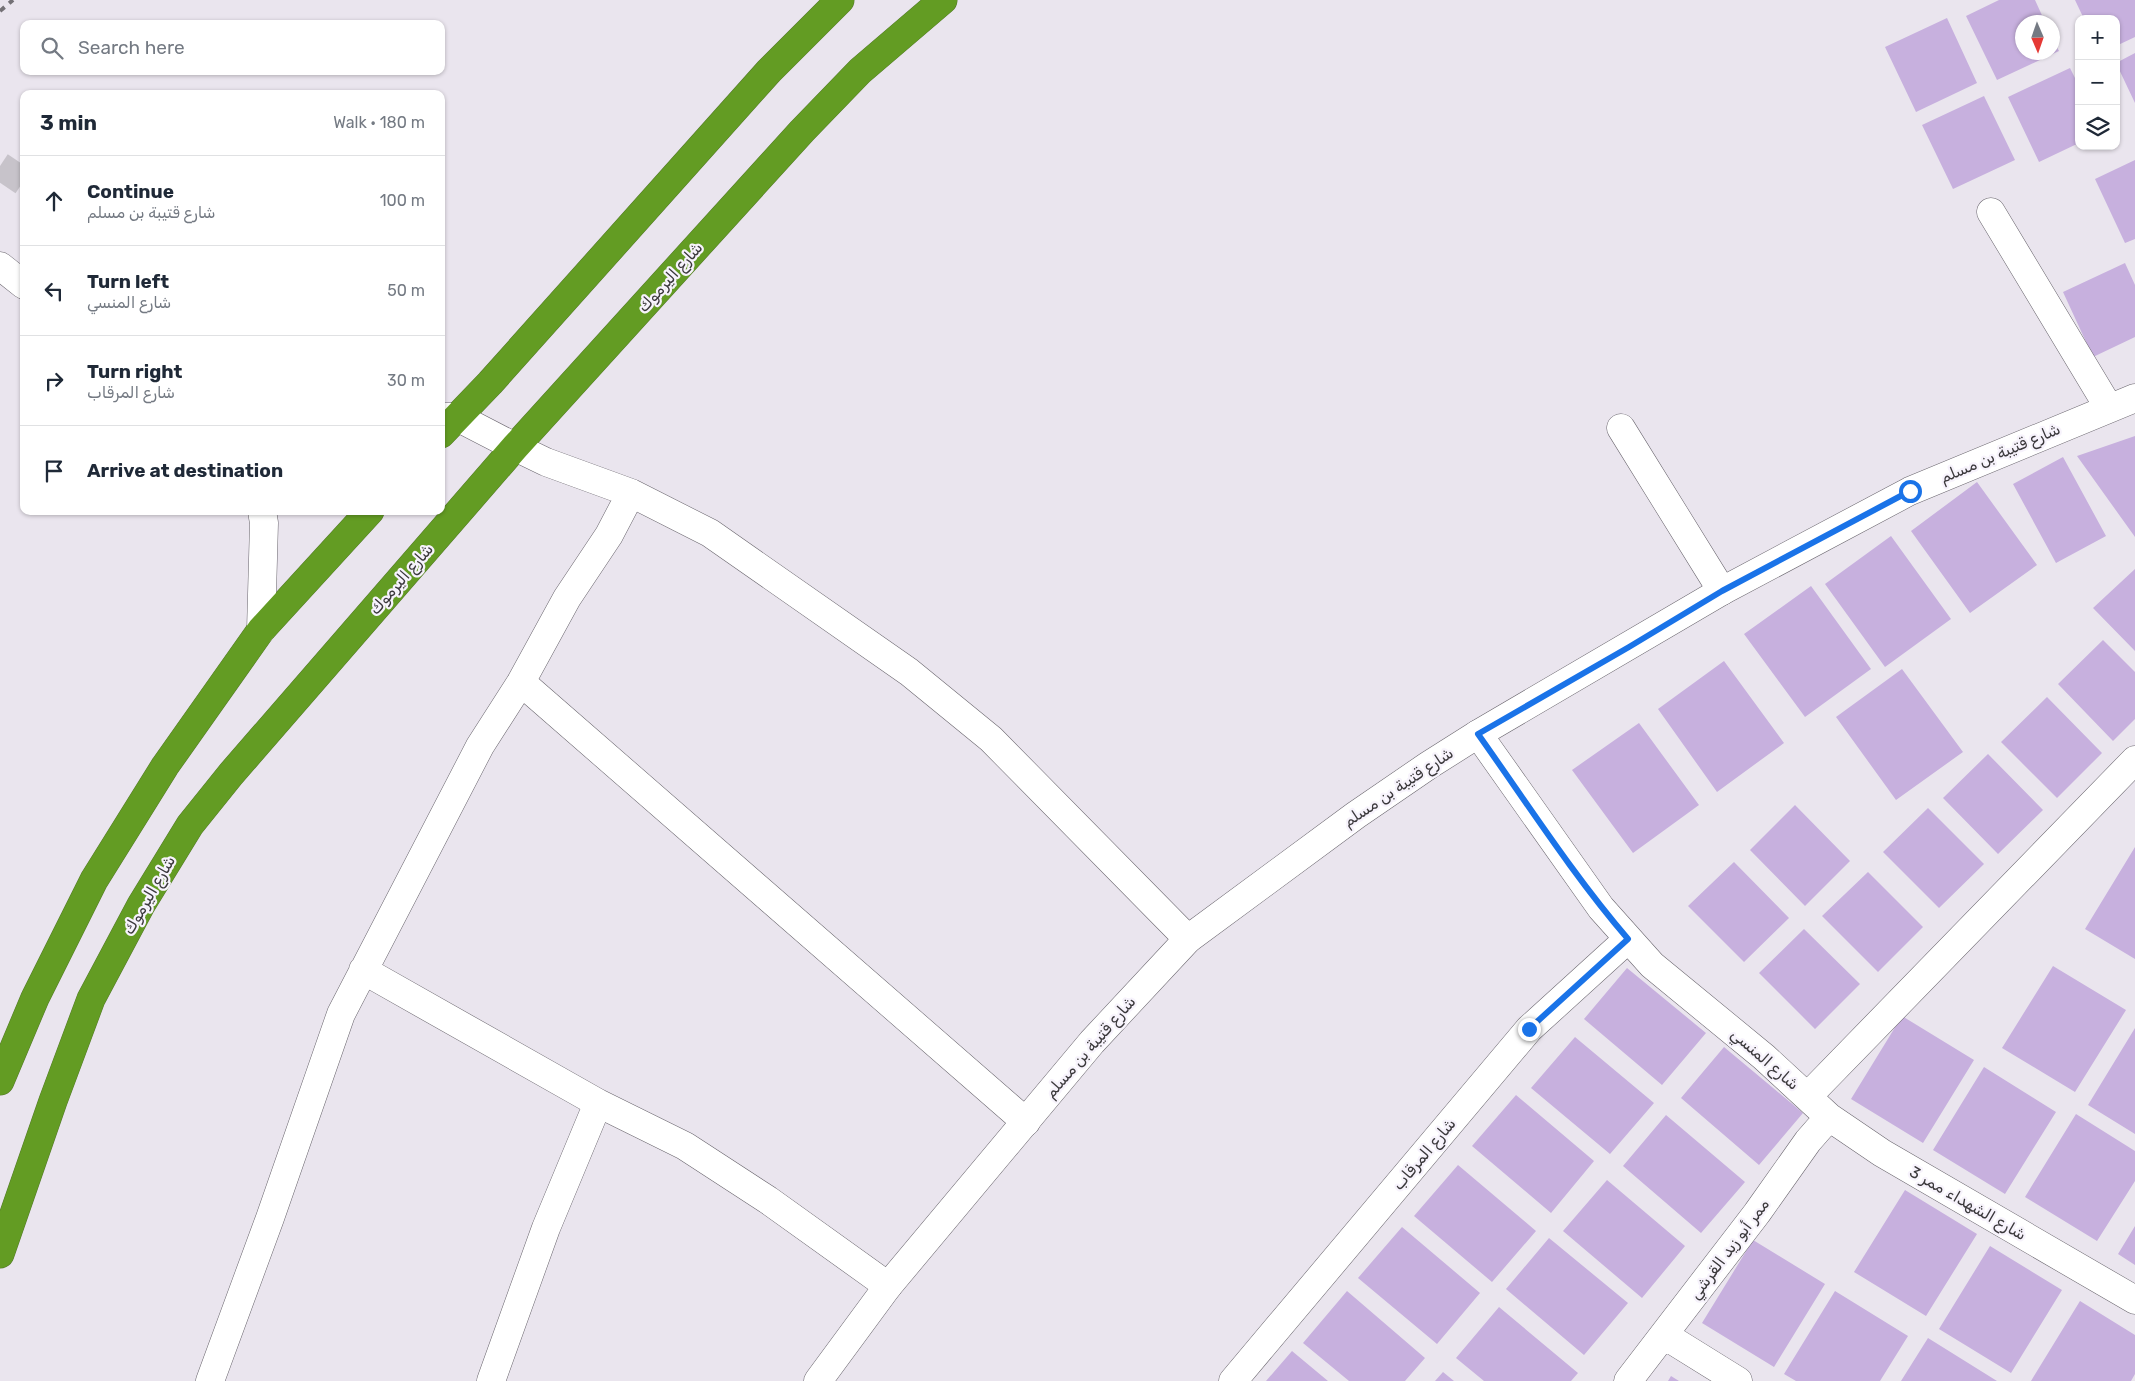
<!DOCTYPE html>
<html lang="en">
<head>
<meta charset="utf-8">
<style>
  :root { --surface:#fff; --page:#f6f6f7; --text:#1f2937; --muted:#747a83; --line:#e0e1e3 }
  body { margin:0; font-family:Rubik,"Noto Naskh Arabic",sans-serif; background:var(--page); color:var(--text) }
  .controls { position:absolute; right:15px; top:15px; display:grid; overflow:hidden; border-radius:10px; box-shadow:0 1px 4px #0004 }
  .controls button { width:45px; height:45px; display:grid; place-items:center; padding:0; border:0; border-bottom:1px solid var(--line); background:var(--surface); color:var(--text); font:25px sans-serif }
  .compass { position:absolute; left:2015px; top:15px; width:45px; height:45px; border-radius:50%; background:var(--surface); box-shadow:0 1px 4px #0004; rotate:178deg }
  .stop { position:absolute; width:15px; height:15px; margin:-11px; border:4px solid #1a73e8; border-radius:50%; background:#fff }
  .stop.end { background:#1a73e8; border-color:#fff; box-shadow:0 1px 5px #0008 }
  .list { margin:0; padding:0; list-style:none }
  h2 { display:flex; justify-content:space-between; align-items:center; height:65px; margin:0; padding:0 20px; font-size:21px }
  h2 small { font-size:16px; font-weight:400; color:var(--muted) }
  .list li { display:grid; grid-template-columns:32px 1fr auto; gap:15px; align-items:center; box-sizing:border-box; height:90px; padding:0 20px; border-top:1px solid var(--line) }
  .list b { display:block; font-size:19px; white-space:nowrap }
  .list p { margin:0; font-size:16px; white-space:nowrap; color:var(--muted) }
  .list em { font-size:16px; font-style:normal; color:var(--muted) }
  .icon { flex:none; width:28px; height:28px; fill:none; stroke:currentColor; stroke-width:2; stroke-linecap:round; stroke-linejoin:round }
  .map { position:relative; flex:none; width:2135px; height:1381px; overflow:hidden }
  .search { position:absolute; background:var(--surface); box-shadow:0 1px 4px #0004; left:20px; top:20px; width:425px; height:55px; display:flex; align-items:center; gap:12px; box-sizing:border-box; padding:0 18px; border-radius:10px; color:var(--muted); font-size:19px }
  .panel { position:absolute; background:var(--surface); box-shadow:0 1px 4px #0004; left:20px; top:90px; width:425px; height:425px; border-radius:10px }
  .map>svg:first-child { display:block }
  .building { fill:#c7b0de }
  .lines { fill:none; stroke-linecap:round; stroke-linejoin:round }
  .secondary-tunnel { stroke:#c7c3ca; stroke-width:28; stroke-dasharray:28 14; stroke-linecap:butt }
  .street-casing { stroke:#69656d; stroke-width:29 }
  .secondary-casing { stroke:#69656d; stroke-width:29 }
  .highway-casing { stroke:#55792c; stroke-width:29 }
  .street { stroke:#fff; stroke-width:28 }
  .secondary { stroke:#fff; stroke-width:28 }
  .highway { stroke:#639c23; stroke-width:28 }
  .rail { stroke:#747176; stroke-width:4; stroke-dasharray:6 6; stroke-linecap:butt }
  .route { stroke:#1a73e8; stroke-width:6 }
  .labels { text-anchor:middle; dominant-baseline:central; stroke-width:4.5; stroke-linejoin:round; paint-order:stroke }
  .street-label { font-size:16px; fill:#3b393c; stroke:#f7f3fc }
</style>
</head>
<body>
<div class="map">
<svg width="2135" height="1381" viewBox="0 0 2135 1381">
  <rect width="100%" height="100%" fill="#eae5ee"/>
  <path class="building" d="M1999 0H2035L2045 22H2022V52H2052V38L2059 51 1997 80 1966 16Z
    M2075 0H2135V37L2116 46V19H2084Z
    M1947 18 1977 83 1916 112 1885 47Z
    M2135 53V103L2116 63Z
    M2070 68 2079 86V143L2039 162 2008 97Z
    M1984 96 2015 160 1953 189 1922 125Z
    M2135 160V239L2125 243 2095 179Z
    M2125 263 2135 285V337L2093 357 2063 292Z
    M2135 436V537L2077 456Z
    M2063 457 2106 536 2056 563 2013 484Z
    M1977 482 2037 565 1970 613 1911 531Z
    M1891 536 1951 619 1885 667 1825 584Z
    M2135 569V651L2093 608Z
    M1811 586 1871 669 1805 717 1744 634Z
    M2103 640 2135 672V719L2113 741 2058 684Z
    M1724 661 1784 743 1717 792 1658 709Z
    M1902 669 1963 752 1896 800 1836 717Z
    M2047 697 2102 753 2057 798 2001 742Z
    M1639 723 1699 805 1633 853 1572 770Z
    M1988 754 2043 810 1998 854 1943 798Z
    M1795 805 1850 861 1805 906 1750 850Z
    M1928 808 1984 864 1939 908 1883 852Z
    M2135 847V959L2085 929Z
    M1734 862 1789 918 1744 962 1688 906Z
    M1868 872 1923 927 1878 972 1822 916Z
    M1804 929 1860 984 1815 1029 1759 973Z
    M2053 966 2126 1010 2075 1092 2002 1048Z
    M1627 968 1706 1033 1662 1085 1584 1019Z
    M1902 1016 1974 1060 1923 1143 1851 1099Z
    M2135 1028V1134L2088 1105Z
    M1575 1037 1654 1103 1610 1154 1531 1088Z
    M1724 1047 1803 1113 1759 1165 1681 1098Z
    M1984 1067 2056 1112 2005 1194 1933 1150Z
    M1516 1095 1594 1161 1551 1213 1472 1146Z
    M2076 1114 2135 1151V1181L2097 1241 2025 1197Z
    M1666 1115 1745 1182 1701 1233 1623 1166Z
    M1458 1165 1536 1231 1492 1282 1414 1216Z
    M1607 1180 1685 1246 1642 1298 1563 1231Z
    M1905 1190 1977 1234 1926 1316 1854 1272Z
    M2135 1226V1265L2118 1254Z
    M1402 1227 1480 1293 1437 1344 1358 1278Z
    M1549 1238 1628 1303 1584 1355 1506 1289Z
    M1753 1240 1825 1284 1774 1367 1702 1323Z
    M1990 1246 2062 1290 2011 1373 1939 1329Z
    M1347 1291 1425 1358 1405 1381H1349L1303 1343Z
    M1835 1291 1908 1336 1880 1381H1796L1784 1374Z
    M2080 1301 2135 1335V1374L2131 1381H2031Z
    M1499 1307 1578 1373 1571 1381H1484L1456 1358Z
    M1928 1338 1997 1381H1901Z
    M1292 1351 1328 1381H1266Z
    M1443 1372 1454 1381H1435Z
    M1671 1376 1679 1381H1668Z"/>
  <g class="lines">
    <path class="secondary-tunnel" d="M0 166 24 182"/>
    <g class="street-casing">
      <path id="street" d="M1991 212 2109 408
        M1621 428 1722 591
        M631 493 710 533 909 672 991 739 1188 939
        M521 682 1026 1122
        M1478 734 1601 908 1652 965 1764 1057 1829 1117 1882 1153 2135 1300
        M363 970 598 1103
        M1808 1096 2135 760
        M1664 1335 1738 1381
        M210 1381 270 1218 341 1014 480 746 521 682 567 598 609 535 631 493 546 462 515 447
        M491 1381 546 1228 598 1103 685 1146 768 1200 888 1286
        M1233 1381 1529 1029 1628 939
        M1628 1381 1757 1213 1808 1141 1829 1117"/>
    </g>
    <g class="secondary-casing">
      <path id="secondary" d="M0 266 24 285
        M441 417H457L515 447
        M261 630 264 523 262 511
        M818 1381 888 1286 1092 1042 1188 939 1356 815 1429 765 1478 734 1722 591 1910 491 2135 398"/>
    </g>
    <g class="highway-casing">
      <path id="highway" d="M441 434 490 383 769 71 840 0
        M0 1081 35 998 94 880 165 766 261 630 370 511
        M0 1254 53 1101 91 999 141 905 190 825 231 774 515 447 802 131 860 71 943 0"/>
    </g>
    <use href="#street" class="street"/>
    <use href="#secondary" class="secondary"/>
    <use href="#highway" class="highway"/>
    <path class="rail" d="M0 11 13 0"/>
  </g>
  <g class="lines">
    <path class="route" d="M1529 1029 1628 939C1573 875 1527 803 1478 734L1629 647 1722 591 1910 491"/>
  </g>
  <g class="labels">
    <g class="street-label">
      <text transform="translate(670 277) rotate(-48)">شارع اليرموك</text>
      <text transform="translate(2000 453) rotate(-23)">شارع قتيبة بن مسلم</text>
      <text transform="translate(401 579) rotate(-49)">شارع اليرموك</text>
      <text transform="translate(1398 787) rotate(-34)">شارع قتيبة بن مسلم</text>
      <text transform="translate(149 895) rotate(-60)">شارع اليرموك</text>
      <text transform="translate(1090 1047) rotate(-49)">شارع قتيبة بن مسلم</text>
      <text transform="translate(1765 1059) rotate(41)">شارع المنسي</text>
      <text transform="translate(1424 1154) rotate(-50)">شارع المرقاب</text>
      <text transform="translate(1968 1203) rotate(30)">شارع الشهداء ممر 3</text>
      <text transform="translate(1729 1249) rotate(-53)">ممر أبو زيد القرشي</text>
    </g>
  </g>
</svg>
<div class="controls">
<button>+</button>
<button>−</button>
<button><svg class="icon" aria-label="layers" viewBox="0 0 24 24"><path d="M12 4l9 5-9 5-9-5zM3 14l9 5 9-5"/></svg></button>
</div>
<svg class="compass" viewBox="-18 -18 36 36"><path d="M0-13l5 13h-10z" fill="#e53935"/><path d="M0 13l5-13h-10z" fill="#747a83"/></svg>
<div class="stop" style="left:1910px;top:491px"></div>
<div class="stop end" style="left:1529px;top:1029px"></div>
<div class="search"><svg class="icon" aria-label="search" viewBox="0 0 24 24"><circle cx="10" cy="10" r="6"/><path d="M15 15l6 6"/></svg>Search here</div>
<section class="panel">
<h2>3 min<small>Walk · 180 m</small></h2>
<ul class="list">
<li><svg class="icon" aria-label="ahead" viewBox="0 0 24 24"><path d="M12 20V5M6 11l6-6 6 6"/></svg><div><b>Continue</b><p>شارع قتيبة بن مسلم</p></div><em>100 m</em></li>
<li><svg class="icon" aria-label="left" viewBox="0 0 24 24"><path d="M17 20v-9H6M10 6l-5 5 5 5"/></svg><div><b>Turn left</b><p>شارع المنسي</p></div><em>50 m</em></li>
<li><svg class="icon" aria-label="right" viewBox="0 0 24 24"><path d="M7 20v-9h11M14 6l5 5-5 5"/></svg><div><b>Turn right</b><p>شارع المرقاب</p></div><em>30 m</em></li>
<li><svg class="icon" aria-label="arrive" viewBox="0 0 24 24"><path d="M6 21V4h12l-3 4 3 4H6"/></svg><div><b>Arrive at destination</b></div></li>
</ul>
</section>
</div>
</body>
</html>
